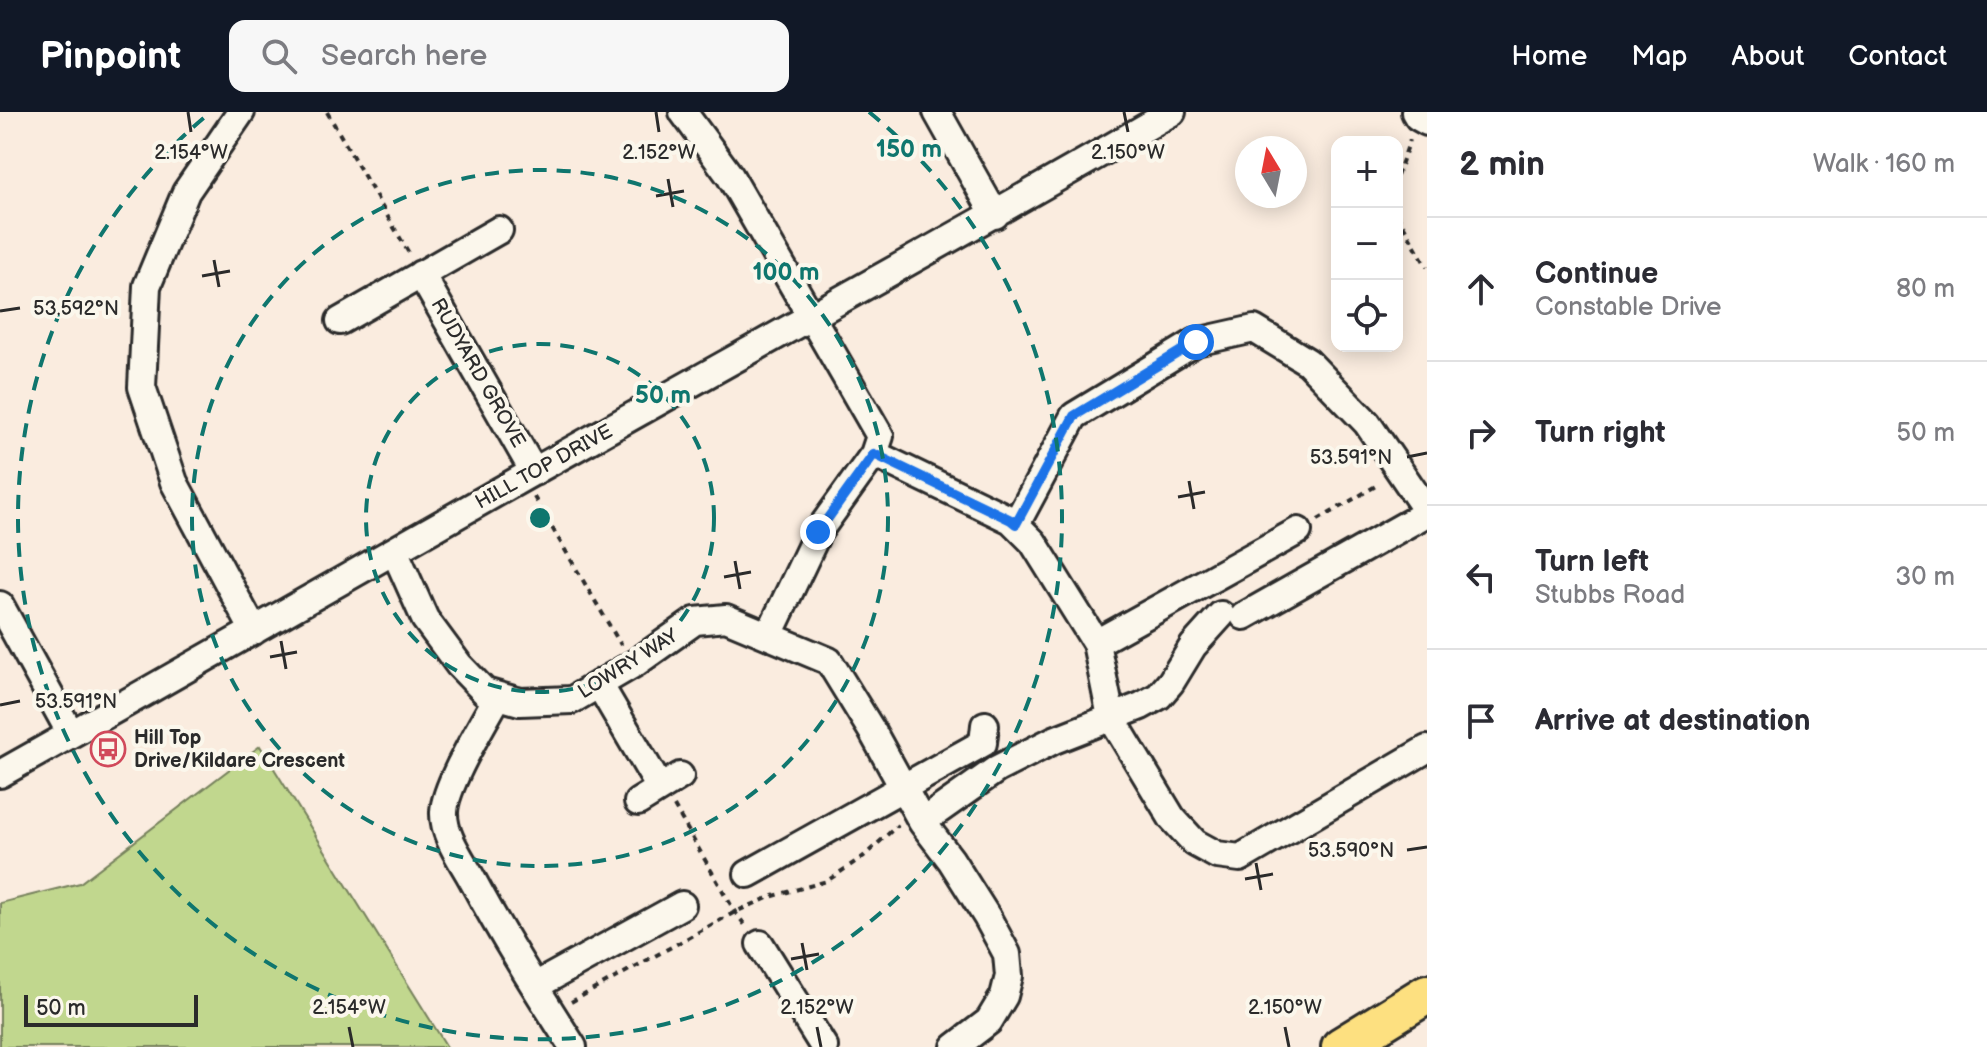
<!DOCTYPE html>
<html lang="en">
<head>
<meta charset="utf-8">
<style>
  :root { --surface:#fff; --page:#f7f7f7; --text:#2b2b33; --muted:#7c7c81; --line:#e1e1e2; --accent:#111827 }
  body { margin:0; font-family:"Balsamiq Sans",sans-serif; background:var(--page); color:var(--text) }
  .controls { position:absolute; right:24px; top:24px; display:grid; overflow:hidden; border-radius:16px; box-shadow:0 4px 20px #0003 }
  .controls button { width:72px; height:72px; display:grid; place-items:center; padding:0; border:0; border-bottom:2px solid var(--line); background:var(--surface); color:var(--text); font:40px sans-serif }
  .compass { position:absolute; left:1235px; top:24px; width:72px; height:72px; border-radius:50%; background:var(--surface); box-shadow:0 4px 20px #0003; rotate:350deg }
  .scale { position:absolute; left:24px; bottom:20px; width:174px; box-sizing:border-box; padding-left:8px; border:4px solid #2b2b2b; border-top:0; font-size:22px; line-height:28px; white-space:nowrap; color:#2b2b2b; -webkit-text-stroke:6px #fbf7ec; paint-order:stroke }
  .stop { position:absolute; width:24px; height:24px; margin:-18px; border:6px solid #1a73e8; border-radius:50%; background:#fff }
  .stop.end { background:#1a73e8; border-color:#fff; box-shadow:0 2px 8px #0008 }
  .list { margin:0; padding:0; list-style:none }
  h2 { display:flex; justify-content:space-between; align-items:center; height:104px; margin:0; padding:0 32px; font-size:34px }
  h2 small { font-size:26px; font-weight:400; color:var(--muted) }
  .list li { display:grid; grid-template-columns:52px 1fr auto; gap:24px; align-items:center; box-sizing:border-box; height:144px; padding:0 32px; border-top:2px solid var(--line) }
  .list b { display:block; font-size:30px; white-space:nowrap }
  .list p { margin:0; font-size:26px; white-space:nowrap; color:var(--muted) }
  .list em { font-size:26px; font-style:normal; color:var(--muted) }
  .icon { flex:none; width:44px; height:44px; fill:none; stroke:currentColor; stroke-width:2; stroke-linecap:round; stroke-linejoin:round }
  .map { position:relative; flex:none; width:1427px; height:935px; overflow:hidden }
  header { display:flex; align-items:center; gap:48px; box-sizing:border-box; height:112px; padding:0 40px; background:var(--accent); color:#fff }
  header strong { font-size:38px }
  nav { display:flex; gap:44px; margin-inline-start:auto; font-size:28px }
  .search { width:560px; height:72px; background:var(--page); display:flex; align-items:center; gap:20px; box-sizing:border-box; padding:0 28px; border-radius:16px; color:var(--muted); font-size:30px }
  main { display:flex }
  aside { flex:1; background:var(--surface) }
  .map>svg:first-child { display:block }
  .green { fill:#c1d78e; stroke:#76815c; stroke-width:2 }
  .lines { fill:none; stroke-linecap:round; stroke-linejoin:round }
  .minor-casing { stroke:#2b2b2b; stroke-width:32 }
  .highway-casing { stroke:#2b2b2b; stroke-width:44 }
  .path { stroke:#2b2b2b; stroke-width:4; stroke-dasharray:6 6; stroke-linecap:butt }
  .minor { stroke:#fbf7ec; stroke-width:26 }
  .highway { stroke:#fde080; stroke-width:38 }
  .route { stroke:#1a73e8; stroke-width:10 }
  .ticks { fill:none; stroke:#2b2b2b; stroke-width:3 }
  .ring { fill:none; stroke:#0f766e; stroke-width:4; stroke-dasharray:14 10 }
  .labels { text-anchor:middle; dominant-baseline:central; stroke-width:8; stroke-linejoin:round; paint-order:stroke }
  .street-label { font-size:20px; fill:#2b2b2b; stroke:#fbf7ec }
  .poi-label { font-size:20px; font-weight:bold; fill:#2b2b2b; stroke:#fbf7ec; text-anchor:start }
  .ticks-label { font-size:20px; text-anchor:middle; fill:#2b2b2b; stroke:#fbf7ec; stroke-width:8; stroke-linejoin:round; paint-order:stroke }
  .centre { fill:#0f766e; stroke:#fbf7ec; stroke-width:4 }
  .ring-label { font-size:24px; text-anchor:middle; font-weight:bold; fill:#0f766e; stroke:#fbf7ec; stroke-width:8; stroke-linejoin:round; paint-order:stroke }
</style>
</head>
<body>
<header>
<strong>Pinpoint</strong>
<div class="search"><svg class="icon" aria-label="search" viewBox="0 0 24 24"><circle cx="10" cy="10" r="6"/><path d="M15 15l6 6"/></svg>Search here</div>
<nav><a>Home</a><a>Map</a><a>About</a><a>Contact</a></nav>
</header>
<main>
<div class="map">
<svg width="1427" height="935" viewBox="0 0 1427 935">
  <rect width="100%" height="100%" fill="#faecdf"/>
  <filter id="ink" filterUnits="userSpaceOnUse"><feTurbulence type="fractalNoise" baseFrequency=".0125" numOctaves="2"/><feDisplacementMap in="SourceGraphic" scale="16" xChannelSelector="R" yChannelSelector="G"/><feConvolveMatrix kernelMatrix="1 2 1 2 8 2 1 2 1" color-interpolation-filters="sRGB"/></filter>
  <g filter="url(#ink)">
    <path class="green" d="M260 634 447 935H0V791L80 771Z"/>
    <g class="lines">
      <g class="minor-casing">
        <path id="minor" d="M241 0 186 80 147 174 142 275 174 370 254 519
          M683 0 730 64 880 324 874 342 818 420 769 523
          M937 0 995 103
          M1415 0 1418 5 1427 10
          M421 162 534 360
          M340 209 499 118
          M874 342 1011 408 1033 430 1096 531 1111 605 1172 706 1195 731 1217 743 1240 746 1427 637
          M1016 412 1074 304 1196 230 1254 217 1308 250 1367 311 1427 399
          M395 440 425 507 459 553 485 580 520 590 572 588 637 550 695 509 726 506 829 549 872 619 922 710
          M0 493 71 622
          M1244 504 1427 401
          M1096 531 1298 419
          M599 572 660 676
          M498 584C484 610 445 673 444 700 443 723 461 747 472 767 503 825 538 880 573 935
          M0 662C175 564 349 465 524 365 740 243 957 125 1172 0
          M638 690 680 664
          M748 762 983 631 985 613
          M760 832 824 935
          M535 874 682 793
          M955 935 989 909 1004 884 1009 864 1007 842 987 805 951 748 922 710 997 657 1054 628 1141 594 1159 584 1171 570 1193 534 1221 503"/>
      </g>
      <g class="highway-casing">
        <path id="highway" d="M1341 935 1427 882"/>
      </g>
      <path class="path" d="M327 0 410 143
        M1397 64 1410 28
        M1397 102 1427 155
        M534 385 621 533
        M1318 408 1379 372
        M674 694 735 800 745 813
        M571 890 735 800 770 785 827 769 864 744 898 713"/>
      <use href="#minor" class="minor"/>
      <use href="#highway" class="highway"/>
    </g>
  </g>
  <g class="lines" filter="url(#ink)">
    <path class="route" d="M818 420 874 342 1011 408 1016 412 1074 304 1196 230"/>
  </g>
  <path class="ticks" d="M188 0 191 20M656 0 659 20M1124 0 1128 20M668 67 673 95M656 84 684 79M214 148 219 175M202 164 230 159M0 199 20 196M1407 345 1427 341M1189 369 1194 397M1178 385 1205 380M735 449 740 477M724 465 751 460M281 529 286 557M270 545 297 540M0 593 20 589M1407 738 1427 735M1256 751 1261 778M1245 767 1273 762M802 831 807 858M791 847 819 842M349 915 353 935M817 915 821 935M1285 915 1289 935"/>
  <g class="ring">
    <circle cx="540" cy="406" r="174"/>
    <circle cx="540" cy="406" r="348"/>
    <path d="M869 0A522 522 0 1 1 211 0"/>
  </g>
  <defs>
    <g id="bus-ring" transform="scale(1.8)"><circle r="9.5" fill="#fbf7ec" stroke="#d1495b" stroke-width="1.5"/><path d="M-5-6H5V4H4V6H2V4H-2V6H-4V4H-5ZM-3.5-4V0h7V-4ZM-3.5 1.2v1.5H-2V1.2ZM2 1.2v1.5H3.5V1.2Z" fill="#d1495b"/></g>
  </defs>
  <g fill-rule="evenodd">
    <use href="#bus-ring" x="108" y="637"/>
  </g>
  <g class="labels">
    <g class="street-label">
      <text transform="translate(478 261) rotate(60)">RUDYARD GROVE</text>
      <text transform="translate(544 355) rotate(-29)">HILL TOP DRIVE</text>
      <text transform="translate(628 552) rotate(-32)">LOWRY WAY</text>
    </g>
    <g class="poi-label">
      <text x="134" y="626">Hill Top<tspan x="134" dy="23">Drive/Kildare Crescent</tspan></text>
    </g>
  </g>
  <g class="ticks-label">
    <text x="191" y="47">2.154°W</text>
    <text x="659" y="47">2.152°W</text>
    <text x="1128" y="47">2.150°W</text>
    <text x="76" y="203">53.592°N</text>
    <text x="1351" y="352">53.591°N</text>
    <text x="76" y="596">53.591°N</text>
    <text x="1351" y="745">53.590°N</text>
    <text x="349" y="902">2.154°W</text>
    <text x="817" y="902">2.152°W</text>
    <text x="1285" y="902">2.150°W</text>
  </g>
  <circle cx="540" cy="406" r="12" class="centre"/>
  <g class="ring-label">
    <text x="909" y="45">150 m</text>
    <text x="786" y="168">100 m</text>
    <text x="663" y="291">50 m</text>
  </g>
</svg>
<div class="controls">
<button>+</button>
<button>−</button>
<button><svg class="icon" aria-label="locate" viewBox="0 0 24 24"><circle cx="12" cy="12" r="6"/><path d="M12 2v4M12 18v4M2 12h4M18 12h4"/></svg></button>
</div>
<svg class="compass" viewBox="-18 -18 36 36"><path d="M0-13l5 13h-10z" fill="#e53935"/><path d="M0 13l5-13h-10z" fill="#7c7c81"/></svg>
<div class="scale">50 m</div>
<div class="stop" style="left:1196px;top:230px"></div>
<div class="stop end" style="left:818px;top:420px"></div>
</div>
<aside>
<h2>2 min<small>Walk · 160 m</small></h2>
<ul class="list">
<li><svg class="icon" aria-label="ahead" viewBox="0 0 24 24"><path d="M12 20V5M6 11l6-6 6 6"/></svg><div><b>Continue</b><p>Constable Drive</p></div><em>80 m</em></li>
<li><svg class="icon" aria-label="right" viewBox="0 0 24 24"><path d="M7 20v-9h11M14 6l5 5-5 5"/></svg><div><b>Turn right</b></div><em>50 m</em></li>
<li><svg class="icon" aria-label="left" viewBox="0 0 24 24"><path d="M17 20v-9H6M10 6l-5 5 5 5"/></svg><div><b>Turn left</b><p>Stubbs Road</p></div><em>30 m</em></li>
<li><svg class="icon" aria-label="arrive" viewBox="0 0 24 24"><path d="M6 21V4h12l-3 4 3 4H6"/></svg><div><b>Arrive at destination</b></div></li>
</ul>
</aside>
</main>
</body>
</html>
